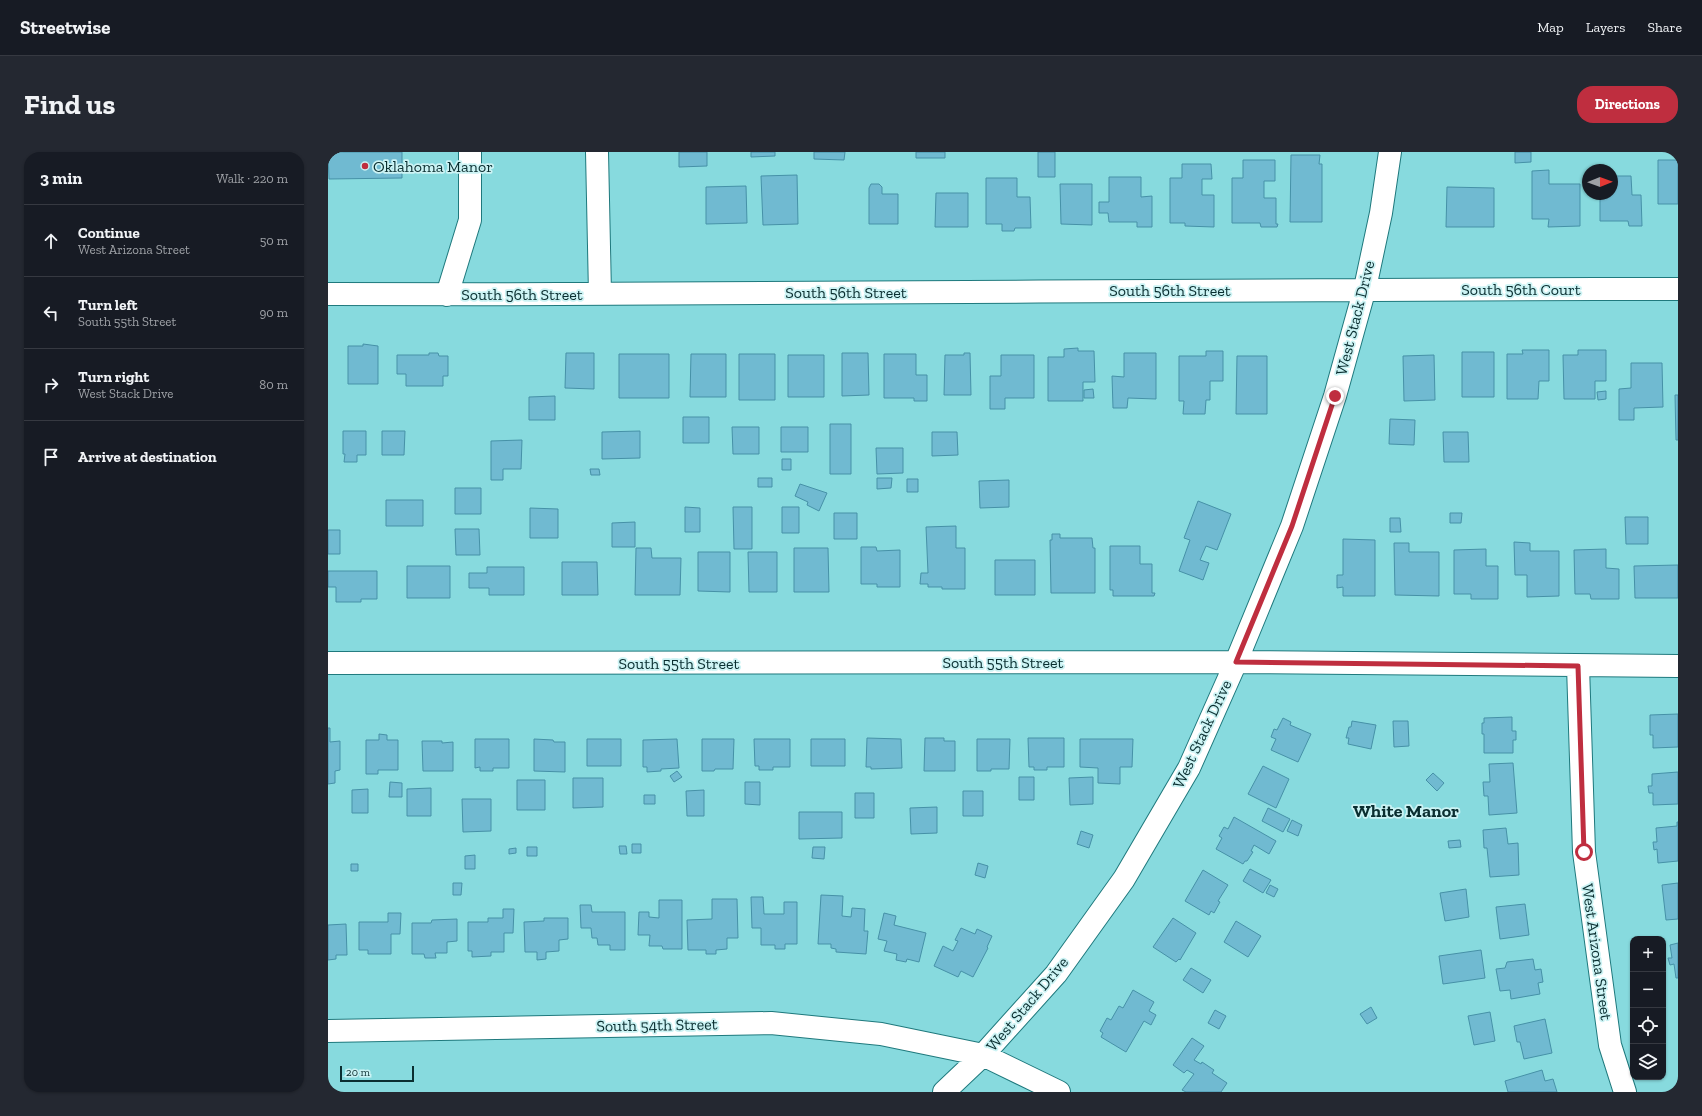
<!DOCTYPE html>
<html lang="en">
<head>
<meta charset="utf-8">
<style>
  :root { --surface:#171b24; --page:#242831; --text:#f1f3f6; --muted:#9ea1a6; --line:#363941; --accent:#bf2e3f }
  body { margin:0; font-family:"Zilla Slab",serif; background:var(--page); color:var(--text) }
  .controls { position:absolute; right:12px; bottom:12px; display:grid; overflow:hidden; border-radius:8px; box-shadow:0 1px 3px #0004 }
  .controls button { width:36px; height:36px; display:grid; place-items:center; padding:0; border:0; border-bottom:1px solid var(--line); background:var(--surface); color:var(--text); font:20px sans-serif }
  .compass { position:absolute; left:1254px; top:12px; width:36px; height:36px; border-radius:50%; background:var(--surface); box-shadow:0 1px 3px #0004; rotate:89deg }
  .scale { position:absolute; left:12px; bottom:10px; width:74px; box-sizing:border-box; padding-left:4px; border:2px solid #0a2e30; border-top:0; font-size:11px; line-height:14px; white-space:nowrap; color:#0a2e30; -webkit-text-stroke:3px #ccf3f4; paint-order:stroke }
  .stop { position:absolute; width:12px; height:12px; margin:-9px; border:3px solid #bf2e3f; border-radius:50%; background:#fff }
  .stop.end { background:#bf2e3f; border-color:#fff; box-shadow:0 1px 4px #0008 }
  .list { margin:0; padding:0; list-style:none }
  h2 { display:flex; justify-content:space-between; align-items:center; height:52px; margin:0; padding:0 16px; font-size:17px }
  h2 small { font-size:13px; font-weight:400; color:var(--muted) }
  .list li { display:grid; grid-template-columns:26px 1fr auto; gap:12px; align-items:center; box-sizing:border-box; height:72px; padding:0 16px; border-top:1px solid var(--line) }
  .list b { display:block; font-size:15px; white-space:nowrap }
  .list p { margin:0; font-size:13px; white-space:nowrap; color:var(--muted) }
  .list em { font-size:13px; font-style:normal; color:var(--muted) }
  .icon { flex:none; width:22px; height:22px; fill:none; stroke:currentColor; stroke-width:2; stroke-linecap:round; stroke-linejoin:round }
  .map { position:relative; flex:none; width:1350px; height:940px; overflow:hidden; border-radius:16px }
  header { display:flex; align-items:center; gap:24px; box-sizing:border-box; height:56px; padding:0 20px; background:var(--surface); border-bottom:1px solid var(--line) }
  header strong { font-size:19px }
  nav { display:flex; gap:22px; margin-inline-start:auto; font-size:14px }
  .intro { display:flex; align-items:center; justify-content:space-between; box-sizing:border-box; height:96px; padding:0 24px }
  h1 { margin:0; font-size:28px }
  .button { padding:10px 18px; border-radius:16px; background:var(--accent); color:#fff; font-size:14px; font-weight:700 }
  main { display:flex; gap:24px; padding:0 24px }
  aside { flex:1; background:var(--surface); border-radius:16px; box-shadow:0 1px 3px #0004 }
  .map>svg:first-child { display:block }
  .building { fill:#70bad1; stroke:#4691a7 }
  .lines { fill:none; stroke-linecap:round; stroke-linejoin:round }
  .minor-casing { stroke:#1f797d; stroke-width:24 }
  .minor { stroke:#fff; stroke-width:22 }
  .route { stroke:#bf2e3f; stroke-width:5 }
  .poi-dot { fill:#bf2e3f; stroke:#ccf3f4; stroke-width:1.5 }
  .labels { text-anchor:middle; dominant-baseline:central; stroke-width:3.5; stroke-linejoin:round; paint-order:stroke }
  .poi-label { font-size:16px; fill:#0a2e30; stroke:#ccf3f4; text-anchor:start }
  .street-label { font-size:16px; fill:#0a2e30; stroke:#ccf3f4 }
  .quarter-label { font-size:18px; font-weight:bold; fill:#0a2e30; stroke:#ccf3f4 }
</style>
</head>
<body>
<header>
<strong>Streetwise</strong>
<nav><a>Map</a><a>Layers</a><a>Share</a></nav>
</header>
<div class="intro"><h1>Find us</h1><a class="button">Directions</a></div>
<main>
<aside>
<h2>3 min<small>Walk · 220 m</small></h2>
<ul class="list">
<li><svg class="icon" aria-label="ahead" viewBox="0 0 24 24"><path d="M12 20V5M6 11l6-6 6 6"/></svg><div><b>Continue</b><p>West Arizona Street</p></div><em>50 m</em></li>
<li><svg class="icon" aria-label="left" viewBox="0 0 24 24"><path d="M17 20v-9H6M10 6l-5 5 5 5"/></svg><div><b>Turn left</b><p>South 55th Street</p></div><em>90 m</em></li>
<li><svg class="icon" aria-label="right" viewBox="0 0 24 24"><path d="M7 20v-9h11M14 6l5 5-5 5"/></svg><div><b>Turn right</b><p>West Stack Drive</p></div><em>80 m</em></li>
<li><svg class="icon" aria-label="arrive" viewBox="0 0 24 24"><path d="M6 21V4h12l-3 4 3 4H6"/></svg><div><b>Arrive at destination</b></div></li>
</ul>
</aside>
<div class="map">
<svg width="1350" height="940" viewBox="0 0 1350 940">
  <rect width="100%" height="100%" fill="#87dade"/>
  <path class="building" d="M0 0H74V26L1 27Z
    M351 0H379V14L351 15Z
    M423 0H447V4L423 5Z
    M486 0H517L516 8 486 7Z
    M588 0H617V6H588Z
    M710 0H727V25H710Z
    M1187 0H1203V10L1187 11Z
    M963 3H992L991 12H994V70H962Z
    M915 8H947V29H936V46H948V72H950L949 75H933L932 71H904V26H915Z
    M1330 8H1350V52H1330Z
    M854 12H883L884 27H874V43H886V75L857 74V71H842V26H854Z
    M1221 18V32H1252V74L1220 75 1221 67H1204V19Z
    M469 23 470 72 435 73 433 24Z
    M1284 24H1303L1304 43H1313L1314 74H1301L1300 69H1272V42H1284Z
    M781 25H813V45L824 44V75H809V70H781L780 61H771V50H781Z
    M658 26H689V45H702L703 76H687L686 79H674V72H658Z
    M543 32H551L554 35V42H570V72H541V36Z
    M732 32H764V73L733 72Z
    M418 34 419 71 378 72V35Z
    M1119 35 1166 36V75H1118Z
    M608 41H640V75H607Z
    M35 192 50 194V232H20V194H35Z
    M750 196V199H766L767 230H755V249H720V205H736V197Z
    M1194 198H1221V229H1211L1210 247H1179V202H1195Z
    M1250 198H1278V229H1267V247H1236L1235 203H1250Z
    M878 199H895V229H882V248H878L877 262H855L856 249H851V204H878Z
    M1134 200H1166V245H1134Z
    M101 201H110L111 204H120V224H115V234H78V222H69V203H101Z
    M238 201H266V237L237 236Z
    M514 201H540L541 243 514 244Z
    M636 201H642L643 243H616L617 203H636Z
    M796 201H828V247L800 246 799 256H785L784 224 796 225Z
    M291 202H341V246H291Z
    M363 202H398V245H362Z
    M411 202H447V248H411Z
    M556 202H588V223H599V249H586V246H556Z
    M460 203H496V245H460Z
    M673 203H706V246H677V257H662V224H673Z
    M1106 203 1107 248 1076 249 1075 204Z
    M909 204H939V262H908Z
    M1303 211H1334L1335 255 1306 256V268H1291V237L1303 236Z
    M765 237 766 246H756V238Z
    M1278 239V247L1270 248 1269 240Z
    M1347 243H1350V288H1348Z
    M227 244V268H201V245Z
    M355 265H381V291H355Z
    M1062 267 1087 268 1086 293 1061 292Z
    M502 272H523V322H502Z
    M404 275H431V302H405Z
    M453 275H480V300H453Z
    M15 279H38V303H29V310H16L17 302H15Z
    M54 279H77L76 303H54Z
    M312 279V306L274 307V280Z
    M604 280H629L630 303 604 304Z
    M1115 280H1140L1141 310H1116Z
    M194 288 193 317H175V328H163V289Z
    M548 296H575V321L549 322Z
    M454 307H463V318H454Z
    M262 317H271L272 323H263Z
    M430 326H444V335H430Z
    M549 326H564L563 336 549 337Z
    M579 327H590V340H579Z
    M681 328V355L652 356 651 329Z
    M472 332 499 341 491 359 479 353 480 350 467 344Z
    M127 336H153V362H127Z
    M58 348H95V374H58Z
    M870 349 903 362 889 398 878 394 872 408 881 411 875 428 851 419 862 388 856 386Z
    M357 355 372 356V380H357Z
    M405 355H424V397H406Z
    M454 355H471V381H454Z
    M202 356 230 357V386H202Z
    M506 361H529V387H506Z
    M1122 361H1134L1133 371H1122Z
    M1297 365H1320V392H1298Z
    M1062 366H1072L1073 380H1062Z
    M307 370V395H284V371Z
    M628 374V396H637V437H614V435H600V432H592L593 421H600L598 375Z
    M127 377H151L152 403H128Z
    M0 378H12V402H0Z
    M724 382H732V386H764L765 396H767V441H723L722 388H724Z
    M1015 387 1047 388V444H1015V435L1009 436V423H1015Z
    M1186 390 1202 391V399H1231V444L1199 445V423H1187Z
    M1066 391H1081V400H1111V444L1067 443Z
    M782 394H812V412H824V441H827L826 444H785V438H782Z
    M533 395H548L549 399 572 398V435H549V432H533Z
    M308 396H323L324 406H353L352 443H307Z
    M466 396H500L501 440H466Z
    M1158 397V414H1170V447H1143V442H1126V398Z
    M1278 397V416L1291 417V447H1263L1262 442H1247L1246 398Z
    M370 400H402V440L370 439Z
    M420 400H449V440H421Z
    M667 408H707V443H667Z
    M234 410H269L270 443H234Z
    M1350 413V446H1307L1306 414Z
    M79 414H122V446H79Z
    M159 415H196V443H161V436H141V421H159Z
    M0 419H49V447H33V450H8V435H0Z
    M1350 562V595L1325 596V583H1322V563Z
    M1184 565V579H1188V588H1185V601H1156V582H1154V571H1156V566Z
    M955 566 963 570 962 573 983 582 970 610 943 598 948 587 943 585 946 577 949 578Z
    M1024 569 1048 573 1043 597 1020 592 1021 586H1018L1021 575H1023Z
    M1065 569H1080L1081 594 1066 595Z
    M0 576H2V590L12 589V618L7 619V631L0 632Z
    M51 582 59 583V588H70V618H50V622H38V588H51Z
    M539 586 573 587 574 616 543 617V615H538Z
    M597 586H616V589H627V619H596Z
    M700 586H736V615H719V618H706V615H701Z
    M147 587H181V616H165V619H152V615L147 616Z
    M206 587 225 588 226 590H237V620L206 619Z
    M259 587H293V614H259Z
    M349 587 351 616 333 617V619L319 620V615H315V588Z
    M374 587H406L405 617H387L386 619H374Z
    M426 587H462V615H445V618H431V614H427Z
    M483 587H517V614H483Z
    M649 587H682L681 617H663V619H649Z
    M752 587H805L804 615H792V632L770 631V616L752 615Z
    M94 589H114V591L125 590V619H95Z
    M1185 611 1189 661 1161 663 1160 644H1156L1155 630H1162L1161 612Z
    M935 614 961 627 948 656 920 642Z
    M349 619 354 625 346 630 342 624Z
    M1350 620V652L1325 653V641H1321L1320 634H1324V622Z
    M1105 621 1116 631 1109 639 1098 628Z
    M691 625H706V648H691Z
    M765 625V652L742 653 741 626Z
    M245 626H275V655L245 656Z
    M189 628H217V658H189Z
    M62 630 74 631V645H61Z
    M417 630H432V653L417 652Z
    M103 636V664H79V637Z
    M40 637V661H24V638Z
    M376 638V664H359L358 639Z
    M635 639H655V664H635Z
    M527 641H546V666H527Z
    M316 643H327V652H316Z
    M134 647H163V679L135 680Z
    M609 655V681L583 682 582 656Z
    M940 656 962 667 955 680 934 669Z
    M471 660H514V686L471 687Z
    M906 665 948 689 941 702 926 693 923 699 925 700 919 709H917L915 712 888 697 894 686 891 684 896 675 900 677Z
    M964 668 974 673 970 684 959 679Z
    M1349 670H1350V709L1330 711 1329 697 1326 698 1325 690H1329L1328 676 1349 674Z
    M1178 676 1180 692 1190 691 1191 723 1162 725 1159 696H1156L1155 678Z
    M753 679 765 683 761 696 749 692Z
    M1132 688 1133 695 1121 696 1120 689Z
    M304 692H313V701H304Z
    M291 694H298L299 702H292Z
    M199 695H209V704H199Z
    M485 695H497L496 707 484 706Z
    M188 696V701L181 702V697Z
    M147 703V717H137V704Z
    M650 711 660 714 657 726 647 723Z
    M23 712H30V719H23Z
    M922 717 943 728 935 741 915 729Z
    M875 718 900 733 890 749 892 750 886 761 883 759 881 763 857 749Z
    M125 731H134L133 743H125Z
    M1350 731V767L1338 768 1334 733Z
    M942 733 950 737 946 745 938 741Z
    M1138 737 1141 765 1117 769 1112 741Z
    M493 743 515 744 514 764 523 765 524 756 537 757 536 779H540L538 802 508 800V797L503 796V792H490Z
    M423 745H435L436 762H456V750H469V792H457V797H447V793H433V776H424Z
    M384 747H409L410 786H399V797L388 798V802H378V798H360L359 768 384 767Z
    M331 748H354V797H335L334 794H321L322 783H310L311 760H321V765L331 766Z
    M1197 752 1201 783 1172 787 1168 755Z
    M252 753H263L264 760H297V798H282V793H270L269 786H264L263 776H253Z
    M175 757H186L185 781H176V800H163V804L144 805V799H140V770H160V766H175Z
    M60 761H73L72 782H63V802H40V798H31V770H60Z
    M556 761 568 764 566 773 598 781 591 810 579 807 578 810 568 808 569 802 556 799 559 789 550 787Z
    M216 766H240V787L231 788V799L218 800V807L209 808V800H197L196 770 216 769Z
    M845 766 868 781 852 808 851 807 848 810 825 795Z
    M129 767V789L119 790V801H107L108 806H97L96 802H84V771H103L104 768Z
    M908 769 933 784 920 805 896 790Z
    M18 772 19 803H8V807L0 808V773Z
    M633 776 647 782 649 777 664 784 659 795 660 796 645 825 633 819 630 825 606 814 615 794 625 799 630 789 627 788Z
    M1350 791V826H1348L1346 812 1342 813 1340 806H1344L1342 793Z
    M1153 798 1157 826 1115 832 1111 804Z
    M1205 807 1207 818 1213 817 1215 830 1210 831 1212 842 1183 847 1182 838 1172 839 1168 817 1177 816 1179 810Z
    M863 816 883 828 875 841 855 828Z
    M805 838 826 850 821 859 828 863 823 873 816 869 798 900 773 885 775 881 772 879 779 866 783 868 791 854 795 856Z
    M1043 855 1049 866 1039 872 1032 862Z
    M887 858 898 864 891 877 880 871Z
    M1162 860 1167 889 1146 893 1140 864Z
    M1217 867 1224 901 1196 907 1192 890H1189L1186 874Z
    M864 886 876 894 866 908 873 912 874 910 886 918 884 921 899 931 893 940H858L854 938 866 922 859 918 856 921 845 913Z
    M1214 918 1217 929 1225 927 1229 940H1180L1177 929Z"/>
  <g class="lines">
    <g class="minor-casing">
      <path id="minor" d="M269 0 272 142
        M0 142C450 144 900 136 1350 137
        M119 143 142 68V0
        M0 511 908 510 1350 514
        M1250 514 1256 700 1282 893 1297 940
        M0 879 443 871 553 882 655 903 731 940
        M616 940 655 903 728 822 796 727 861 616 908 510 964 374 1007 244 1037 136 1053 61 1062 0"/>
    </g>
    <use href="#minor" class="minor"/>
  </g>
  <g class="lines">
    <path class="route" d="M1007 244 964 374 908 510 1250 514 1256 700"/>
  </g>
  <circle class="poi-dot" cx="37" cy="14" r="4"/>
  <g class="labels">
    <g class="poi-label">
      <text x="45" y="14">Oklahoma Manor</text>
    </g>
    <g class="street-label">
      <text x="1193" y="137">South 56th Court</text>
      <text x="842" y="138">South 56th Street</text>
      <text x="518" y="140">South 56th Street</text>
      <text x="194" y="142">South 56th Street</text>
      <text transform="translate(1027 166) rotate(-76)">West Stack Drive</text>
      <text x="675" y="510">South 55th Street</text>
      <text x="351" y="511">South 55th Street</text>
      <text transform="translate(874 582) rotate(-65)">West Stack Drive</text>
      <text transform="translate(1269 800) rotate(82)">West Arizona Street</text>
      <text transform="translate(699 852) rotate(-50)">West Stack Drive</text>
      <text transform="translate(329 873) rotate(-1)">South 54th Street</text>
    </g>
    <g class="quarter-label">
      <text x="1078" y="659">White Manor</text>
    </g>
  </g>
</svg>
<div class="controls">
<button>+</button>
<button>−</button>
<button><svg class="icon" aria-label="locate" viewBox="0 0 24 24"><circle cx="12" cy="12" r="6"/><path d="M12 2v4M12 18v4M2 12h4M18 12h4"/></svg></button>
<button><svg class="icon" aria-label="layers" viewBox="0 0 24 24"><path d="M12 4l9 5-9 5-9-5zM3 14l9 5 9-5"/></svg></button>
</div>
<svg class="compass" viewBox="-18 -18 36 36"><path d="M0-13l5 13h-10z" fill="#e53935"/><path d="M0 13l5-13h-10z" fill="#9ea1a6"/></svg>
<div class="scale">20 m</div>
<div class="stop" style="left:1256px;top:700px"></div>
<div class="stop end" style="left:1007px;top:244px"></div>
</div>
</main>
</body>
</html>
